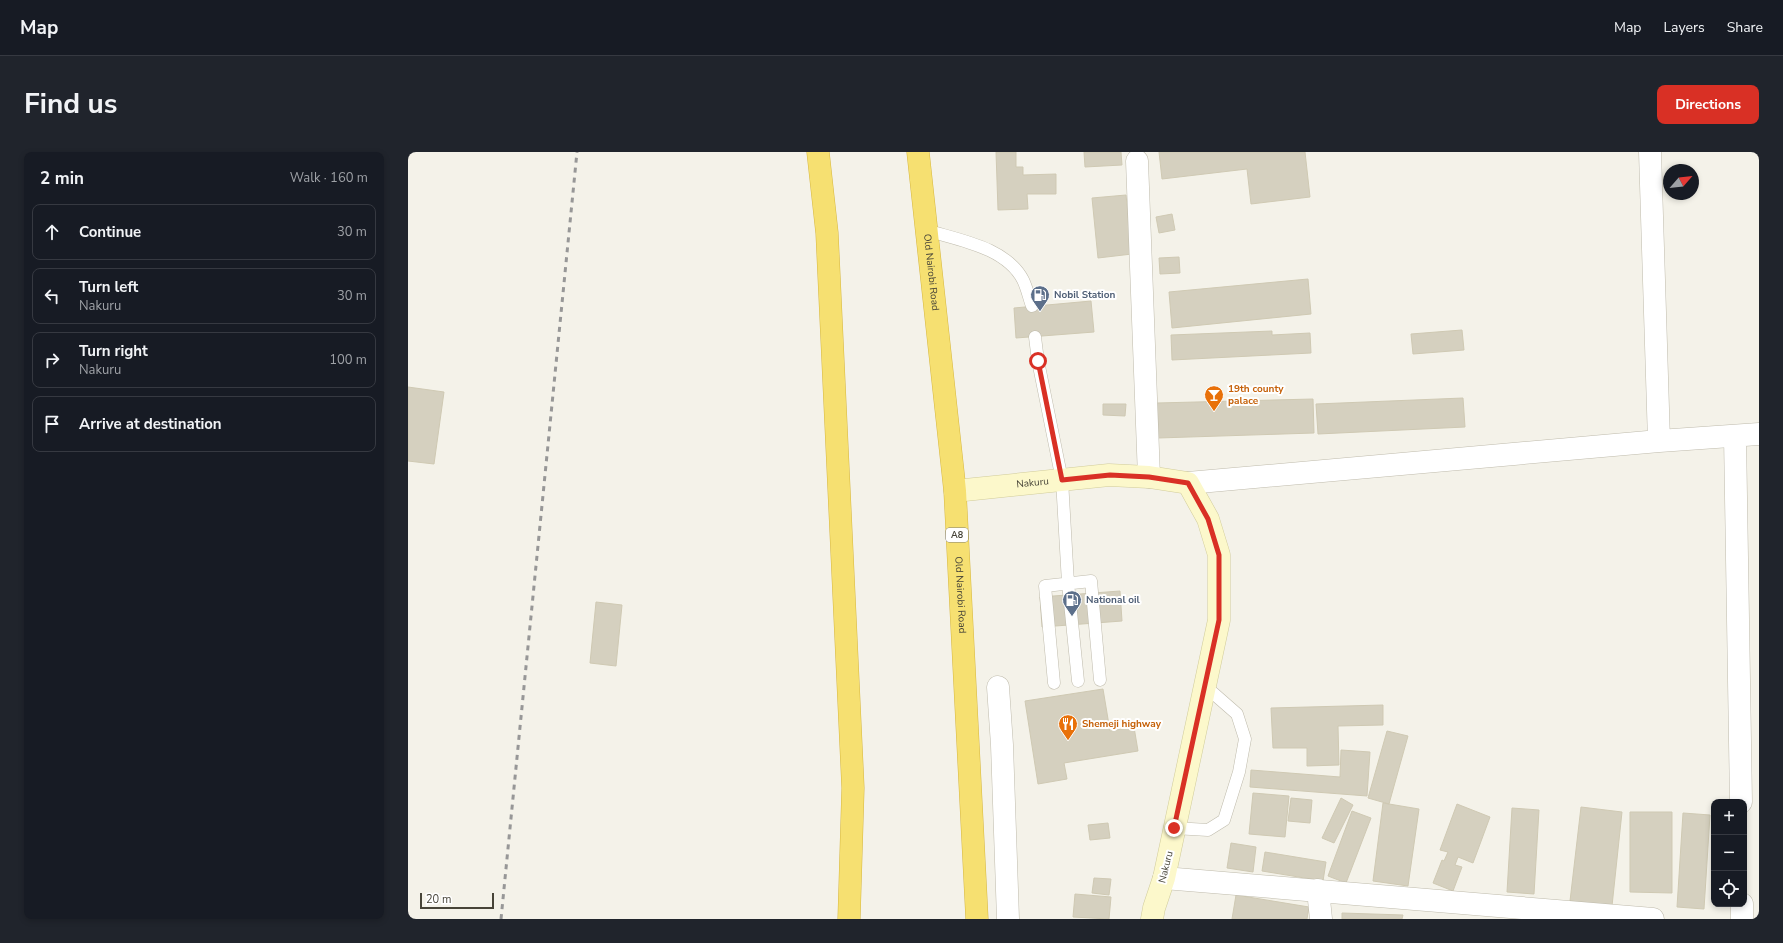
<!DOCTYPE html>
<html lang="en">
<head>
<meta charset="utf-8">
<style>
  :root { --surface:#171b24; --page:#20242c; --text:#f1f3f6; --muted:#9ea1a6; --line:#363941; --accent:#d93025 }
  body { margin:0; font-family:"Nunito Sans",sans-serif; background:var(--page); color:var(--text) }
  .controls { position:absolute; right:12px; bottom:12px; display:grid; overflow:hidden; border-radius:8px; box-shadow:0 2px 6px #0003 }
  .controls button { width:36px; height:36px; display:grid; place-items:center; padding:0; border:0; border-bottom:1px solid var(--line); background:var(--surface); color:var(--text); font:20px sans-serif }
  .compass { position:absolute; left:1255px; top:12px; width:36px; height:36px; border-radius:50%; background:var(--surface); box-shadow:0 2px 6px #0003; rotate:62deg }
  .scale { position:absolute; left:12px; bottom:10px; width:74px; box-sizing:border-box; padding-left:4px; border:2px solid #474438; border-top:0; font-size:11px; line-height:14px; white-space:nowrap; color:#474438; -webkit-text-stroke:3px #fff; paint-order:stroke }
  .stop { position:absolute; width:12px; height:12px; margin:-9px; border:3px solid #d93025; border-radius:50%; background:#fff }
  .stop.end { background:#d93025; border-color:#fff; box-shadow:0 1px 4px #0008 }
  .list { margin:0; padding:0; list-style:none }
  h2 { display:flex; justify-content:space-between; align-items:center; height:52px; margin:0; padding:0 16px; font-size:17px }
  h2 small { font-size:13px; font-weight:400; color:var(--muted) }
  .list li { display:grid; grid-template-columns:26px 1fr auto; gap:12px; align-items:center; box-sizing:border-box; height:56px; margin:0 8px 8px; padding:0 8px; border:1px solid var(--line); border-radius:8px }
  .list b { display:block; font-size:15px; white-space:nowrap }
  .list p { margin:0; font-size:13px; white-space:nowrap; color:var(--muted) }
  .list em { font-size:13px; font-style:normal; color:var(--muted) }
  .icon { flex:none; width:22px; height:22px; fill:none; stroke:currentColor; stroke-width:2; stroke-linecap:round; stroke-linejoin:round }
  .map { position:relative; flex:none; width:1351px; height:767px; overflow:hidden; border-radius:8px }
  header { display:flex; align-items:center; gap:24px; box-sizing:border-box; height:56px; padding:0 20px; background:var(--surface); border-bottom:1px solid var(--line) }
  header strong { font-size:19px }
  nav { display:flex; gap:22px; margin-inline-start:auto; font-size:14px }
  .intro { display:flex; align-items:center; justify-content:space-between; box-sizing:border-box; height:96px; padding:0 24px }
  h1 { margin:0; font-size:28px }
  .button { padding:10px 18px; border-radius:8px; background:var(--accent); color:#fff; font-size:14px; font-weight:700 }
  main { display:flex; gap:24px; padding:0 24px }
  aside { flex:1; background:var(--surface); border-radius:8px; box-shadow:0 2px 6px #0003 }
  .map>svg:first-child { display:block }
  .building { fill:#d5d0bf; stroke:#cfc9b3 }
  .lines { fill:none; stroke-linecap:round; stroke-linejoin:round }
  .lane-casing { stroke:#bfbbac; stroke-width:13 }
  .street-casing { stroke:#bfbbac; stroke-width:23 }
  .secondary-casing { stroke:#d1cc9b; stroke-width:23 }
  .highway-casing { stroke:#d6b741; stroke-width:23 }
  .lane { stroke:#fff; stroke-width:12 }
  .street { stroke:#fff; stroke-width:22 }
  .secondary { stroke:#fcf8cb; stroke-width:22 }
  .highway { stroke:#f6e071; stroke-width:22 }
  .rail { stroke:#979797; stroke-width:3; stroke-dasharray:5 5; stroke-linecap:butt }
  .route { stroke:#d93025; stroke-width:5 }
  .labels { text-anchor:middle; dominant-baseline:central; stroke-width:4; stroke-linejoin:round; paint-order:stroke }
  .shield { fill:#fff; stroke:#7e7c74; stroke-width:1 }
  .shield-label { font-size:9px; font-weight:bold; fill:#474438 }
  .street-label { font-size:10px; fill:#474438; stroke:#fff }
  .service-label { font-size:10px; font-weight:bold; fill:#4e5e75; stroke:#fff; text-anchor:start }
  .food-label { font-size:10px; font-weight:bold; fill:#c56008; stroke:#fff; text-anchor:start }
</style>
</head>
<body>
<header>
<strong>Map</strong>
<nav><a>Map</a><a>Layers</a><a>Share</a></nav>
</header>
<div class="intro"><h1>Find us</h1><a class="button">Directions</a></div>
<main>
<aside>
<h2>2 min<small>Walk · 160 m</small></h2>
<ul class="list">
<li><svg class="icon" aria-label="ahead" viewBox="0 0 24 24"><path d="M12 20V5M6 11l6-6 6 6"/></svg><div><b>Continue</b></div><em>30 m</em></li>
<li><svg class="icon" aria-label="left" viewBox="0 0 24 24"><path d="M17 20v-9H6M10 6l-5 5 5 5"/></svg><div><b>Turn left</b><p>Nakuru</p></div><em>30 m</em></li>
<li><svg class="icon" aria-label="right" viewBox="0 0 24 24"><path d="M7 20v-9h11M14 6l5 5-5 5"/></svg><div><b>Turn right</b><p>Nakuru</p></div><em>100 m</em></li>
<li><svg class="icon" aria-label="arrive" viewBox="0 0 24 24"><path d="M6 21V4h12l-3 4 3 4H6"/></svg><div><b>Arrive at destination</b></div></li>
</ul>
</aside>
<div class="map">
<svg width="1351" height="767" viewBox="0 0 1351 767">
  <rect width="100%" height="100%" fill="#f4f2e9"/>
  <path class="building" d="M588 0H608V15H615V23L648 22V42H619L620 57 590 58Z
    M676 0H713L714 13 677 15Z
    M751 0H897L902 45 843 52 839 17 754 27Z
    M718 43 724 102 690 106 684 46Z
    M764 62 767 78 751 81 748 65Z
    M771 105 772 121 752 122 751 106Z
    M900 127 903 162 764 176 761 140Z
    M683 149 686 180 608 186 606 156Z
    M1054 178 1056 198 1005 202 1003 182Z
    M864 179V183L902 181 903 201 764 208 763 183Z
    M0 235 36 240 26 312 0 309Z
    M1055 246 1057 275 910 282 908 252Z
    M905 247 906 281 750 286 749 251Z
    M695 252H718L717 264 695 263Z
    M712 439 714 469 634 475 632 445Z
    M188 450 214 453 208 514 182 511Z
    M695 537 702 579 726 575 730 599 656 611 659 627 630 632 617 549Z
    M975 553V573L930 574 931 613 899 614V596H865L863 556Z
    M979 579 1000 584 981 652 960 646Z
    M933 598 962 600 959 644 842 635 843 618 932 625Z
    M845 641 881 644 877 685 841 682Z
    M883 646 904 648 902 671 880 669Z
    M933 646 945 653 926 691 914 686Z
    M975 651 1011 657 1000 734 965 729Z
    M1049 652 1082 665 1065 711 1050 705 1047 713 1054 715 1045 739 1025 731 1034 708 1036 709 1040 700 1032 698Z
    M1173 655 1214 660 1204 754 1162 749Z
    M1104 656 1131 658 1126 742 1099 740Z
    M944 659 963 666 938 731 920 724Z
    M1222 660H1264V741L1222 740Z
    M1275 661 1302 663 1296 757 1269 755Z
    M700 671 702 686 682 688 680 673Z
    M823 691 848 695 845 720 819 716Z
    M857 700 918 710 915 729 854 719Z
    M686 726 703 727 701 743 684 741Z
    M667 742 703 745 701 767 665 765Z
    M828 743 901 755 899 767H824Z
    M934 761 995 763 994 767H934Z"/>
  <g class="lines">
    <g class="lane-casing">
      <path id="lane" d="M518 78C550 88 598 95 615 128 619 136 621 146 624 154
        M627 185 630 209 654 328 660 431 670 529
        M646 531 637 434 683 429 692 528
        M766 676 800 678 816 668 831 620 837 587 829 562 797 534"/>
    </g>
    <g class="street-casing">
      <path id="street" d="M1242 0 1251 289
        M729 9 741 325
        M1327 284 1333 650
        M780 331 1251 289 1351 282
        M590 535 594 593 600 767
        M756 726 1245 767
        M910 738 913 767
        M1334 752V767"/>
    </g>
    <g class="secondary-casing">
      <g id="secondary">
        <path id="s1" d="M547 339 701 323 741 325 780 331 800 367 811 403V468L756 726 746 756 744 767"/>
      </g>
    </g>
    <g class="highway-casing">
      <g id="highway">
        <path d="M410 0 419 81 445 636 441 767"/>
        <path id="s2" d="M510 0 547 339 569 767"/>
      </g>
    </g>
    <use href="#lane" class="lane"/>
    <use href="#street" class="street"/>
    <use href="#secondary" class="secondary"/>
    <use href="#highway" class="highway"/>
    <path class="rail" d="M93 767 169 0"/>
  </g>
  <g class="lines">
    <path class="route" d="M630 209 654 328 702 323 741 325 780 331 800 367 811 403V468L766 676"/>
  </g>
  <defs>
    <g id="fuel-pin" transform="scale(1)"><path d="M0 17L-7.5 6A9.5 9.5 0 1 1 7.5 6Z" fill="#5c6f8a" stroke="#fff"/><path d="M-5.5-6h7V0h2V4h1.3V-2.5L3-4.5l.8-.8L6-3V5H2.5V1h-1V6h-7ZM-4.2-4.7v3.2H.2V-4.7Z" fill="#fff"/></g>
    <g id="bar-pin" transform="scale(1)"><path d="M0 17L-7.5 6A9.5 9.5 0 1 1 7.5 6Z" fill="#e8710a" stroke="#fff"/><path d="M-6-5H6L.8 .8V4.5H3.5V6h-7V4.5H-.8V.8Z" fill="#fff"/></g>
    <g id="restaurant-pin" transform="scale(1)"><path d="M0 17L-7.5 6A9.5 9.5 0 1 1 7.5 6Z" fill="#e8710a" stroke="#fff"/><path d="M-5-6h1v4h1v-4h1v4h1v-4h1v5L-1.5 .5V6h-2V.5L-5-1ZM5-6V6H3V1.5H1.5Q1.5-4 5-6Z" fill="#fff"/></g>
  </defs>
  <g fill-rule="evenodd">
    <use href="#fuel-pin" x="632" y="143"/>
    <use href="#bar-pin" x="806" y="243"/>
    <use href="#fuel-pin" x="664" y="448"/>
    <use href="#restaurant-pin" x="660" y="572"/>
  </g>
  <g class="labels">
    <rect class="shield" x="538" y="376" width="22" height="14" rx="3"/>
    <g class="shield-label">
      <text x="549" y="383">A8</text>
    </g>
    <g class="street-label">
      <text stroke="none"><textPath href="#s2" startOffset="121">Old Nairobi Road</textPath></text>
      <text stroke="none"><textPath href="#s1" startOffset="78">Nakuru</textPath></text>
      <text stroke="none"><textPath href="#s2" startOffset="445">Old Nairobi Road</textPath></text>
      <text transform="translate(758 715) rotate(-76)">Nakuru</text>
    </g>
    <g class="service-label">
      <text x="646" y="143">Nobil Station</text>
      <text x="678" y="448">National oil</text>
    </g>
    <g class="food-label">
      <text x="820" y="237">19th county<tspan x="820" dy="12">palace</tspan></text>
      <text x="674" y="572">Shemeji highway</text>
    </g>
  </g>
</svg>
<div class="controls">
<button>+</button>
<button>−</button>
<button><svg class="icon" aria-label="locate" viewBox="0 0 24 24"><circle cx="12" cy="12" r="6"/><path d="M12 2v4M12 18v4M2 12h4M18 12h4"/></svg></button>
</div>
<svg class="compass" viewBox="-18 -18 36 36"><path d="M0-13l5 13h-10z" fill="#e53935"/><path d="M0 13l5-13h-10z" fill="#9ea1a6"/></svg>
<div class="scale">20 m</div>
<div class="stop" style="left:630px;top:209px"></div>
<div class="stop end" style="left:766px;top:676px"></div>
</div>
</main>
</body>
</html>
